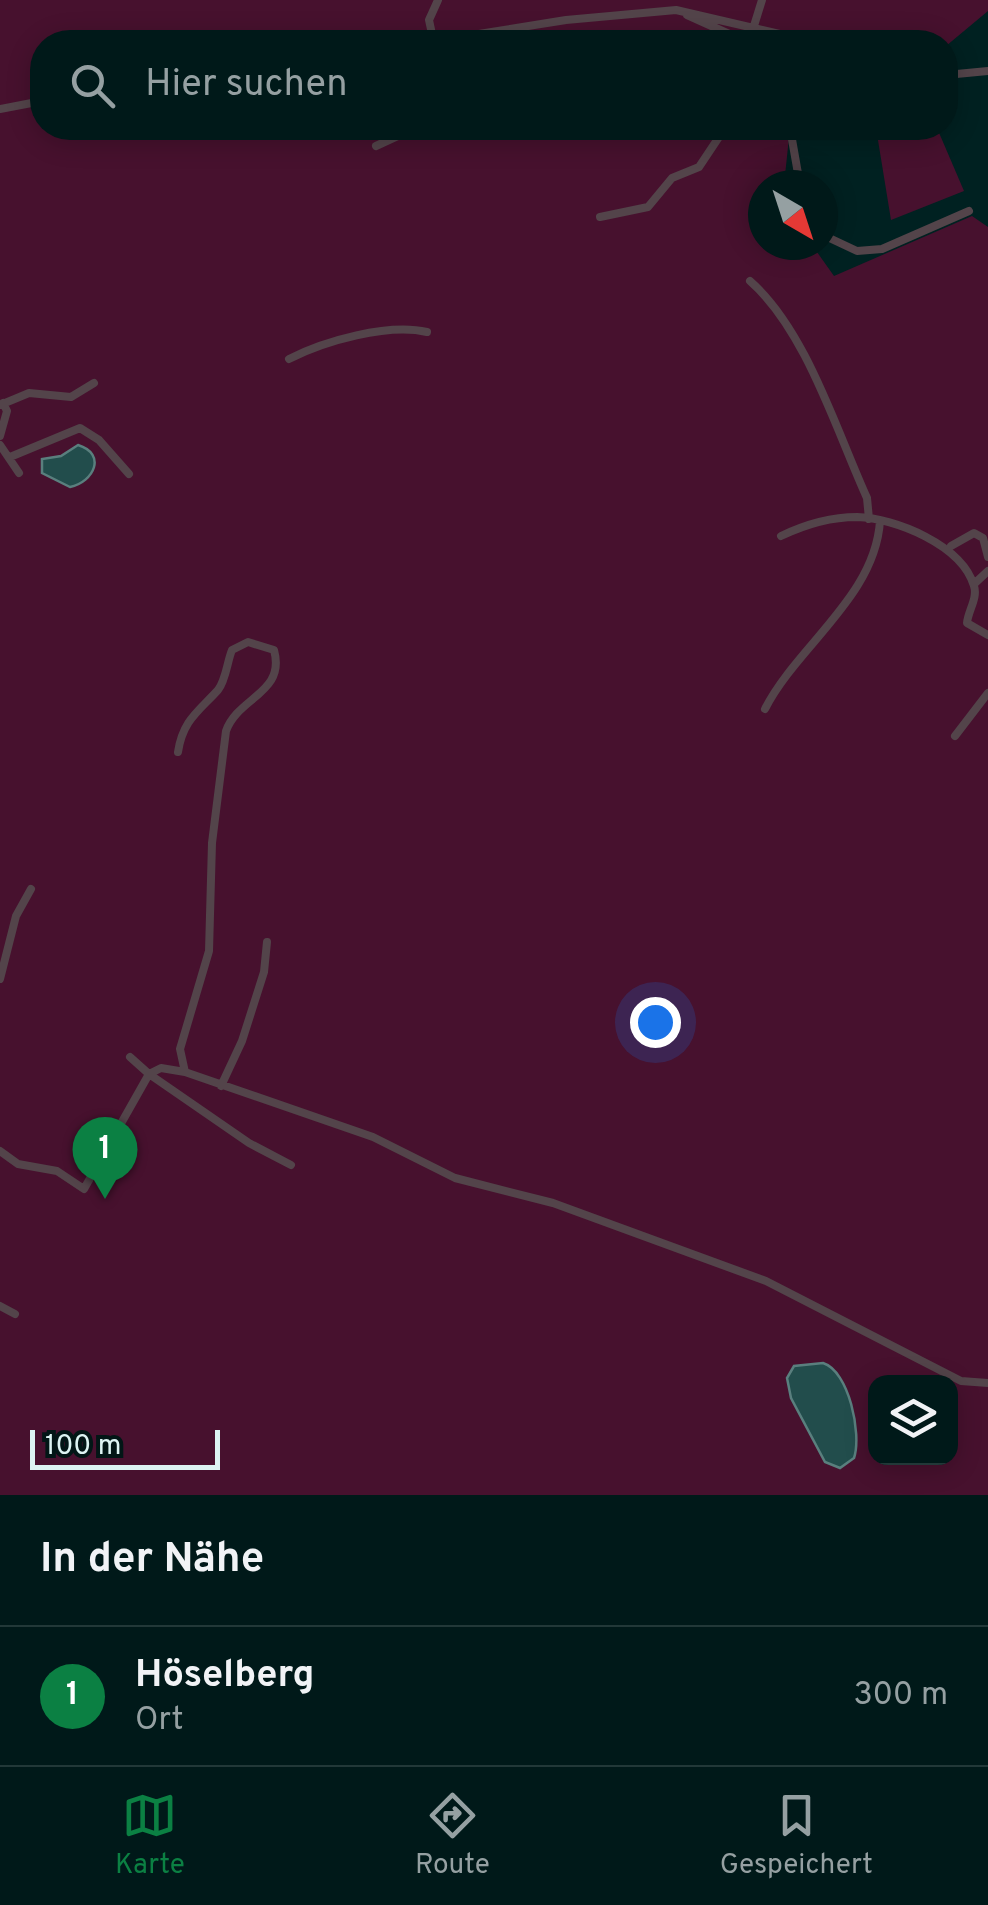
<!DOCTYPE html>
<html lang="de">
<head>
<meta charset="utf-8">
<style>
  :root { --surface:#001919; --page:#0e2626; --text:#f1f3f6; --muted:#95a0a2; --line:#223838; --accent:#0b8043 }
  body { margin:0; font-family:Overpass,sans-serif; background:var(--page); color:var(--text) }
  .controls { position:absolute; right:30px; bottom:30px; display:grid; overflow:hidden; border-radius:20px; box-shadow:0 5px 25px #0003 }
  .controls button { width:90px; height:90px; display:grid; place-items:center; padding:0; border:0; border-bottom:2px solid var(--line); background:var(--surface); color:var(--text); font:50px sans-serif }
  .compass { position:absolute; left:748px; top:170px; width:90px; height:90px; border-radius:50%; background:var(--surface); box-shadow:0 5px 25px #0003; rotate:141deg }
  .scale { position:absolute; left:30px; bottom:25px; width:190px; box-sizing:border-box; padding-left:10px; border:5px solid #ddf4f3; border-top:0; font-size:28px; line-height:35px; white-space:nowrap; color:#ddf4f3; -webkit-text-stroke:8px #021616; paint-order:stroke }
  .you { position:absolute; left:655px; top:1022px; width:35px; height:35px; margin:-25px; border:8px solid #fff; border-radius:50%; background:#1a73e8; box-shadow:0 0 0 15px #1a73e833 }
  .badge { display:grid; place-items:center; width:65px; height:65px; border-radius:50%; background:var(--accent); color:#fff; font-size:32px; font-weight:700 }
  .pin { position:absolute; translate:-50% -82px; filter:drop-shadow(0 2px 5px #0008) }
  .pin::after { content:''; position:absolute; top:52px; width:35px; height:30px; background:inherit; clip-path:polygon(0 0,100% 0,50% 100%) }
  .list { margin:0; padding:0; list-style:none }
  h2 { display:flex; justify-content:space-between; align-items:center; height:130px; margin:0; padding:0 40px; font-size:42px }
  h2 small { font-size:32px; font-weight:400; color:var(--muted) }
  .list li { display:grid; grid-template-columns:65px 1fr auto; gap:30px; align-items:center; box-sizing:border-box; height:140px; padding:0 40px; border-top:2px solid var(--line) }
  .list b { display:block; font-size:38px; white-space:nowrap }
  .list p { margin:0; font-size:32px; white-space:nowrap; color:var(--muted) }
  .list em { font-size:32px; font-style:normal; color:var(--muted) }
  .icon { flex:none; width:55px; height:55px; fill:none; stroke:currentColor; stroke-width:2; stroke-linecap:round; stroke-linejoin:round }
  .map { position:relative; flex:none; width:988px; height:1495px; overflow:hidden }
  .search { position:absolute; background:var(--surface); box-shadow:0 5px 25px #0003; left:30px; right:30px; top:30px; height:110px; display:flex; align-items:center; gap:25px; box-sizing:border-box; padding:0 35px; border-radius:40px; color:var(--muted); font-size:38px }
  .sheet { height:270px; background:var(--surface) }
  nav { display:flex; justify-content:space-around; align-items:center; box-sizing:border-box; height:140px; border-top:2px solid var(--line); background:var(--surface); font-size:28px; color:var(--muted) }
  nav a { display:grid; justify-items:center; gap:5px }
  nav .on { color:var(--accent) }
  .map>svg:first-child { display:block }
  .green { fill:#47112e; fill-rule:evenodd }
  .water { fill:#224d4c; stroke:#5a7f7e; stroke-width:2.5 }
  .lines { fill:none; stroke-linecap:round; stroke-linejoin:round }
  .service { stroke:#53444a; stroke-width:8 }
</style>
</head>
<body>
<div class="map">
<svg width="988" height="1495" viewBox="0 0 988 1495">
  <rect width="100%" height="100%" fill="#002121"/>
  <path class="green" d="M0 0H988V11L946 46V42H872L836 32H803V42H42V128H790L784 185H763V245H812L834 276 972 216 988 227V1495H0ZM876 1382H950V1458H876Z
    M876 128H937L964 191 891 220Z"/>
  <path class="water" d="M78 445C107 454 94 482 70 487L42 473V459L61 456Z
    M823 1363C849 1371 862 1434 854 1458L840 1468 825 1462 791 1398 787 1378 794 1366Z"/>
  <g class="lines">
    <path class="service" d="M438 0 429 20 432 34 443 42
      M687 15 747 42
      M428 42 566 20 676 10 814 42
      M513 42 521 35 545 42
      M749 42 762 0
      M946 75 988 71
      M0 109 42 101
      M790 128 800 185
      M376 146 415 128
      M600 217 648 207 672 178 699 167 725 128
      M823 235 857 251 882 249 969 211
      M750 281C806 330 836 430 867 498L869 519
      M289 359C324 341 388 323 427 332
      M0 405 29 393 71 397 94 383
      M0 436 7 411 3 403
      M0 445 19 473
      M10 457 80 428 99 440 129 474
      M781 536C804 525 832 517 857 517 895 518 962 545 974 586 978 598 968 611 967 623L988 635
      M951 546 974 533 983 538 988 557
      M974 584 988 571
      M765 709C797 646 875 597 880 521
      M955 736 988 693
      M178 752C183 720 198 712 218 690 226 680 227 662 232 650L248 642 274 650C286 693 238 697 226 731L212 843 209 951 180 1049 185 1072
      M0 979 16 916 31 889
      M221 1086 242 1041 264 972 267 942
      M0 1151 18 1164 57 1171 84 1189 149 1074 130 1057
      M291 1165 249 1143 149 1074 161 1068 185 1072 373 1137 455 1178 553 1203 766 1281 961 1381 988 1383
      M0 1306 15 1314"/>
  </g>
</svg>
<div class="controls">
<button><svg class="icon" aria-label="layers" viewBox="0 0 24 24"><path d="M12 4l9 5-9 5-9-5zM3 14l9 5 9-5"/></svg></button>
</div>
<svg class="compass" viewBox="-18 -18 36 36"><path d="M0-13l5 13h-10z" fill="#e53935"/><path d="M0 13l5-13h-10z" fill="#95a0a2"/></svg>
<div class="scale">100 m</div>
<div class="you"></div>
<div class="pin badge" style="left:105px;top:1199px">1</div>
<div class="search"><svg class="icon" aria-label="search" viewBox="0 0 24 24"><circle cx="10" cy="10" r="6"/><path d="M15 15l6 6"/></svg>Hier suchen</div>
</div>
<section class="sheet">
<h2>In der Nähe<small></small></h2>
<ul class="list">
<li><span class="badge">1</span><div><b>Höselberg</b><p>Ort</p></div><em>300 m</em></li>
</ul>
</section>
<nav>
<a class="on"><svg class="icon" aria-label="map" viewBox="0 0 24 24"><path d="M3 6l6-2 6 2 6-2v14l-6 2-6-2-6 2zM9 4v14M15 6v14"/></svg>Karte</a>
<a><svg class="icon" aria-label="directions" viewBox="0 0 24 24"><path d="M12 3l9 9-9 9-9-9zM9 14v-3h6M13 9l2 2-2 2"/></svg>Route</a>
<a><svg class="icon" aria-label="saved" viewBox="0 0 24 24"><path d="M7 4h10v16l-5-4-5 4z"/></svg>Gespeichert</a>
</nav>
</body>
</html>
